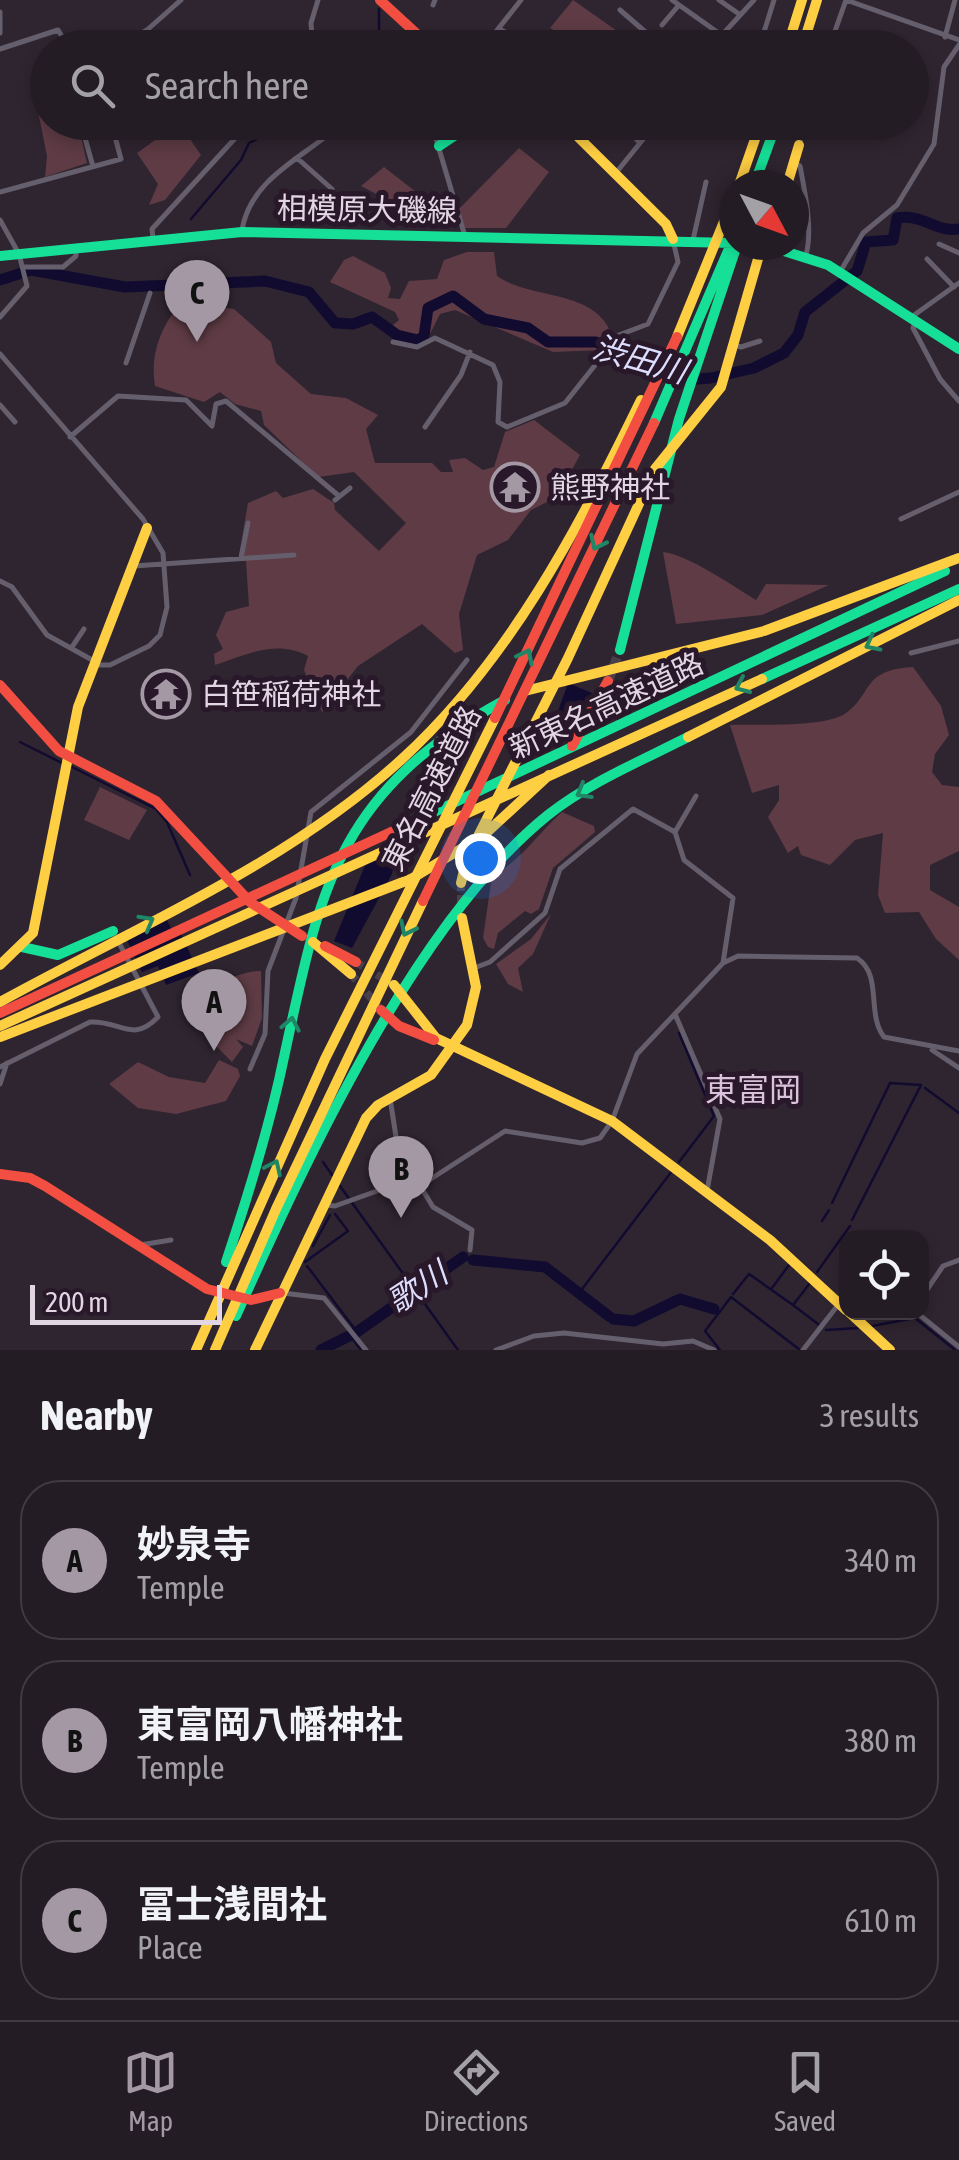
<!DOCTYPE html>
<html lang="en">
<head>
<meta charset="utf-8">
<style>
  :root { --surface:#231c24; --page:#2f2931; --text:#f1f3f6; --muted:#a3a1a6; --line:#403a41; --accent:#a498a5 }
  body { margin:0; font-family:"Asap Condensed","Noto Sans JP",sans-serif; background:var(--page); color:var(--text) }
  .controls { position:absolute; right:30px; bottom:30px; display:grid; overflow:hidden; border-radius:20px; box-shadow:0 5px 15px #0003 }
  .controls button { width:90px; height:90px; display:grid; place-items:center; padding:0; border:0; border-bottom:2px solid var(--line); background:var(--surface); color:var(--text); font:50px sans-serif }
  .compass { position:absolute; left:719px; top:170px; width:90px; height:90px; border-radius:50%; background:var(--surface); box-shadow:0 5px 15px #0003; rotate:131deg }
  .scale { position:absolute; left:30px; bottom:25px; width:192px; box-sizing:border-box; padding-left:10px; border:5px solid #e3d6e4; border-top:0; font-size:28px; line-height:35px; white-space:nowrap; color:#e3d6e4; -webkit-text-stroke:8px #29172a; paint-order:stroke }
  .you { position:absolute; left:480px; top:858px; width:35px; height:35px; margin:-25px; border:8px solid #fff; border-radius:50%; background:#1a73e8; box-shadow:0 0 0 15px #1a73e833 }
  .badge { display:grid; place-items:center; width:65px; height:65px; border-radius:50%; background:var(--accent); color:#111; font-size:32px; font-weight:700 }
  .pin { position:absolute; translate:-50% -82px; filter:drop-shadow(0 2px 5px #0008) }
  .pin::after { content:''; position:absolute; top:52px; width:35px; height:30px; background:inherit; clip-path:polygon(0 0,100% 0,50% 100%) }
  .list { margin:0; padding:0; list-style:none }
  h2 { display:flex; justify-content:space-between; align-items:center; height:130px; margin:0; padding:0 40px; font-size:42px }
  h2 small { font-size:32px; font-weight:400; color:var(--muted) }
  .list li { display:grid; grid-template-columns:65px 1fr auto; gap:30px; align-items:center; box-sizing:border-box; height:160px; margin:0 20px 20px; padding:0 20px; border:2px solid var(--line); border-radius:40px }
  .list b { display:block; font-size:38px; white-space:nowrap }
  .list p { margin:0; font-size:32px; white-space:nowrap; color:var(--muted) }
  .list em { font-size:32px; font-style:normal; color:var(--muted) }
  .icon { flex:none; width:55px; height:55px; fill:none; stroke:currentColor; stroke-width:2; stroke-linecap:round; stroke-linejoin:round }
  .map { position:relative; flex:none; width:959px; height:1350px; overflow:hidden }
  .search { position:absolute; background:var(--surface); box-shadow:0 5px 15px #0003; left:30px; right:30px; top:30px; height:110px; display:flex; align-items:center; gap:25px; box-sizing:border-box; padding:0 35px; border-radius:55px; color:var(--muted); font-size:38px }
  .sheet { height:670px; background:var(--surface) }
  nav { display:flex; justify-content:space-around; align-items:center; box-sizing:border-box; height:140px; border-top:2px solid var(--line); background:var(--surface); font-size:28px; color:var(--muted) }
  nav a { display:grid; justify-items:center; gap:5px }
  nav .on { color:var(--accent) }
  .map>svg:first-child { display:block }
  .green { fill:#5e3b45 }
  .water { fill:#120b30 }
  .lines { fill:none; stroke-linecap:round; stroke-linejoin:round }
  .stream { stroke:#120b30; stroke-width:2.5 }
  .river { stroke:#120b30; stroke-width:11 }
  .secondary-tunnel { stroke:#4a404b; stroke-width:8; stroke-dasharray:8 4; stroke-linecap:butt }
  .highway-tunnel { stroke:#4a404b; stroke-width:10; stroke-dasharray:10 5; stroke-linecap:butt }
  .street { stroke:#655e6c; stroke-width:5 }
  .fast { stroke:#16e098; stroke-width:10 }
  .slow { stroke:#ffcf43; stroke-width:10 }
  .jam { stroke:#f24e42; stroke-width:10 }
  .oneway { stroke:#1f8666 }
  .labels { text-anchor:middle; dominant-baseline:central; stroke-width:10; stroke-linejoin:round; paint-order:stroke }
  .street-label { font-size:30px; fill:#e3d6e4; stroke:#29172a }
  .poi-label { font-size:30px; fill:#e3d6e4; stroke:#29172a; text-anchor:start }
  .water-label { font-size:32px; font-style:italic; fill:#dddefd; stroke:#29172a }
  .neighbourhood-label { font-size:32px; fill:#dac1dc; stroke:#29172a }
</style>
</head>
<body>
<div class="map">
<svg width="959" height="1350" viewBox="0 0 959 1350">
  <rect width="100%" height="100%" fill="#2f2530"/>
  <path class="green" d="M573 0 627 38 618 47H597L586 39 580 46 550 28Z
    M46 103 48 122 54 129 78 124 87 163 45 177 47 156 37 106Z
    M179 123 201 155 165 200 149 205 158 184 137 153Z
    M519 148 549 172 506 228H465L459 209Z
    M384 167 425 199 409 226H404L411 212 361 186Z
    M467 252H494L497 276C531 300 594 289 611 333L603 350 553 352 455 310 440 314 426 342 416 345 395 338 393 325 399 320 395 312 330 282 344 260 353 256 385 273 391 288 388 298 400 299 409 281 437 279 444 260Z
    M205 305 234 309 271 342 276 363 311 394 346 398 378 415 366 429 375 463H432L441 472H453L449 460 465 458 483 470 494 467 505 432 534 420 580 455 557 497 531 510 508 540 477 555 459 614 463 650 455 653 422 624 358 666 322 712 304 670 308 656C276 639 246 655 215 665L214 654 223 649 216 635 226 612 249 606 246 561H238L248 503 276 491 283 498 313 489 334 503 335 510 379 551 406 523 354 472 318 477 264 425 261 411 235 404 220 392 204 402 155 386C150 358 159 329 178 307Z
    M663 552C689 555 731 585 756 600L766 584 829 585 762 615 676 624Z
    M913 667 941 706 949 735 935 754 932 772 942 785 959 787V851L930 865V890L959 907V960L936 939 919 912 885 913 878 895 883 833 855 840 830 865 801 855 798 846 788 853 768 817 779 800V785L752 793 730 725C758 724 825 728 846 713 873 694 861 670 913 667Z
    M100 787 147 810 129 840 84 820Z
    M562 812 594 826 595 832 553 868 539 909 531 914 525 911 498 933 494 949 488 947 483 938 492 876C522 860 537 834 562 812Z
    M551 914 533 954 518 968 523 992 508 984 496 964 531 939Z
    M261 971 262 1018 252 1046 236 1039 243 1047 232 1062 207 1037 218 1022 211 994C220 980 244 971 261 971Z
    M219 1060 238 1069 240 1076 226 1101 176 1114 138 1108 109 1084 138 1062 169 1077 205 1083Z"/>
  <path class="water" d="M568 683 592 693 568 735 552 728Z
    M397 849 392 874 352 948 334 941 366 863Z
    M166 918 175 936 181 934 199 973 166 985 158 966 142 972 127 940Z"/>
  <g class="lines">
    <path class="stream" d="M363 48 379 30V9
      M191 219 241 160 249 143 292 122
      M20 742 62 763
      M72 767 156 809 167 822 190 875
      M679 1033 714 1116 679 1162
      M925 1088 959 1113
      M323 1162 332 1175
      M340 1186 458 1350
      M832 1203 890 1083 921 1085 852 1220
      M822 1221 829 1210
      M313 1246 330 1215
      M305 1262 348 1231 335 1214
      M307 1266 354 1328
      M817 1272 850 1226
      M772 1288 789 1265
      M579 1293 672 1171
      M733 1294 749 1274 793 1305 810 1283
      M793 1305 818 1324
      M872 1326 915 1318 955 1350
      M826 1330 858 1328
      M351 1337 361 1350
      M720 1350 705 1331 731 1297 800 1350"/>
    <path class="river" d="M0 280 31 270 125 287 265 281 309 292 335 323 353 324 372 317 397 335 418 340 424 336 428 308 453 296 484 319 528 328 548 342H596L639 362 697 379 711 378 754 368 784 353 798 335 805 312 857 271 866 242 893 240 897 218C922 213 937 233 959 229
      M473 1260 545 1267 610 1317
      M613 1319 634 1321 680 1299 714 1309
      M321 1350 357 1332 463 1257"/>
    <path class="secondary-tunnel" d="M461 883V909
      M356 962 394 985
      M351 974 381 1010"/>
    <path class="highway-tunnel" d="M608 681 620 650"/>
    <path class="street" d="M672 0 720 34
      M719 0 739 14
      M846 0 959 40
      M433 5 435 0
      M620 10 664 48
      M0 12V33
      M662 25 679 5
      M499 29 539 48
      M945 37 955 0
      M114 48 147 30 181 0
      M313 48 311 23 318 0
      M412 48 418 35
      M483 48 521 0
      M710 48 754 0
      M759 48 774 0
      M829 48 846 0
      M0 49 58 30 69 48
      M431 122 465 236
      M620 122 640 143
      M83 131 92 163
      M799 145 805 122
      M297 158 332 189
      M794 163 800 166C805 192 813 230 806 255
      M615 174 657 122
      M0 192 121 159 111 122
      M0 220 19 254 27 286 0 317
      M242 230C251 176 308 156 343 122
      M153 239 152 229 250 122
      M693 240 706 182
      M939 244 959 253
      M927 259 954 287
      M23 267H63L76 256V247
      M840 272 863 233 897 205 934 144 944 67 959 45
      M910 318 959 283
      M915 323 913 328 940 379 959 401
      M393 342 417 347 435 338 493 365 500 382 498 422 507 427 565 403 619 335 648 324 678 262 673 240
      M733 345 741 347 760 341
      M0 354 143 519 163 553 167 607 160 635 149 646 110 665H94
      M126 363 150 293
      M0 405 15 422
      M425 427 461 375 470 352
      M70 437 118 396 186 400 212 426 216 404 226 401 339 496
      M335 500 350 488
      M901 519 959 492
      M241 558 248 523
      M134 566 294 555
      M0 581 12 587 47 635 94 661
      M72 647 84 629
      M911 653 959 641
      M675 832 696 796
      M474 968 490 962 545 913 560 869 633 809 675 832 684 860 733 898 723 963
      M675 1014 720 1119 707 1191
      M932 1050 959 1068
      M0 1067 90 1022C120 1020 132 1044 158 1017L118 941
      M250 1069 265 1034 268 971 296 898 311 812 411 732 467 660
      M0 1084 7 1063
      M390 1098 403 1182
      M419 1184 433 1207 472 1230 470 1250
      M325 1205 335 1206 405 1181 423 1184 505 1131 582 1143 600 1138 612 1121 637 1054 723 963 738 956 857 958C883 975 866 1014 884 1037L959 1051
      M140 1245 171 1240
      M283 1293 324 1298 366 1350
      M922 1297 943 1266 959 1260
      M916 1312 959 1347
      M496 1350 534 1336 564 1333 663 1344 693 1341 714 1350
      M803 1350 838 1305"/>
    <path class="fast" d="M439 146 475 122
      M754 185 777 122
      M765 245 828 265 959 349
      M0 256 242 232 734 243
      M654 423 734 237
      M620 650 679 419 736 248
      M762 679 959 589
      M430 814 945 571
      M22 947 58 955 113 931
      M226 1262C246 1202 265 1141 279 1080 319 900 327 797 505 700
      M236 1316C306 1160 415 922 548 815 590 782 641 761 688 737"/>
    <path class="slow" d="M787 48 802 0
      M802 48 817 0
      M563 122 666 224 673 239
      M739 185 761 122
      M787 185 799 145
      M677 337 734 197
      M525 691 764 631 959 558
      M688 737 959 600
      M461 883 467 858 568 658 655 469 721 387 762 245
      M313 942 351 974
      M0 965 33 933 78 707 147 528
      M394 985 436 1038 612 1121 770 1240 846 1310
      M0 1002C136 927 286 865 402 759 510 660 578 529 641 400
      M0 1026 762 679
      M0 1037 411 879 484 835 549 775
      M849 1312 890 1350
      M196 1350 325 1059 495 718
      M215 1350 276 1209 423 901
      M255 1350 366 1118 378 1105 431 1075 467 1025 476 987 462 918"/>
    <path class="jam" d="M380 0 418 35 441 48
      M0 685 59 751 156 801 250 902 302 936
      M495 718 677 337
      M572 746 608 681
      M423 901 654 423
      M325 946 356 962
      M381 1010 399 1026 434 1040
      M0 1013 430 814
      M0 1174 30 1178 45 1186 207 1289 251 1300 280 1293"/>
  </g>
  <defs><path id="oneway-chevron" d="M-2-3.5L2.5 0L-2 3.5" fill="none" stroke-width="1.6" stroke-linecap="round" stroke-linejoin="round" transform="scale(2.5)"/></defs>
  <g class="oneway">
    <use href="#oneway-chevron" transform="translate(597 543) rotate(116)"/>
    <use href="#oneway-chevron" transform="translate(872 644) rotate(153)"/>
    <use href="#oneway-chevron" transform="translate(526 656) rotate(-63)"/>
    <use href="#oneway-chevron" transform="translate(742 686) rotate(156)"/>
    <use href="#oneway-chevron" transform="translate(583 792) rotate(150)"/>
    <use href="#oneway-chevron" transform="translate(147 922) rotate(-29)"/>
    <use href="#oneway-chevron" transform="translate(407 929) rotate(116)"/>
    <use href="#oneway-chevron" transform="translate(291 1024) rotate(-79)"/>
    <use href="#oneway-chevron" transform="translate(274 1167) rotate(-65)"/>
  </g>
  <defs>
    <g id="temple-ring" transform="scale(2.5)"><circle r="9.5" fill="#29172a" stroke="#a498a5" stroke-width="1.5"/><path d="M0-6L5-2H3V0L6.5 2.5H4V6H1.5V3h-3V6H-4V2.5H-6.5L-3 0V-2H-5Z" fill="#a498a5"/></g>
  </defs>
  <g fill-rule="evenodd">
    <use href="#temple-ring" x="515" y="487"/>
    <use href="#temple-ring" x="166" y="694"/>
  </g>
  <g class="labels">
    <g class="street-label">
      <text transform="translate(367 209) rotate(1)">相模原大磯線</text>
      <text transform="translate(606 705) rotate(-25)">新東名高速道路</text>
      <text transform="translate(431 788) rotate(-63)">東名高速道路</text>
    </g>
    <g class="poi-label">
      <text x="550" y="487">熊野神社</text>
      <text x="201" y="694">白笹稲荷神社</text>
    </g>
    <g class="water-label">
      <text transform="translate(640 359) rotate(16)">渋田川</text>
      <text transform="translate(417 1287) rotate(-33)">歌川</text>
    </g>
    <g class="neighbourhood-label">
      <text x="753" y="1089">東富岡</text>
    </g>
  </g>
</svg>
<div class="controls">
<button><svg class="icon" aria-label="locate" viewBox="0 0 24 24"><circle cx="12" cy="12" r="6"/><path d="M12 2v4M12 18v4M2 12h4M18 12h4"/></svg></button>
</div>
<svg class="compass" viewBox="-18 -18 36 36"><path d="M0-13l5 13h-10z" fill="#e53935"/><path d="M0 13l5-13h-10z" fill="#a3a1a6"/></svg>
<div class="scale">200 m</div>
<div class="you"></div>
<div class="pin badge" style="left:214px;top:1051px">A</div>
<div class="pin badge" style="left:401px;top:1218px">B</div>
<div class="pin badge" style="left:197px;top:342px">C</div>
<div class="search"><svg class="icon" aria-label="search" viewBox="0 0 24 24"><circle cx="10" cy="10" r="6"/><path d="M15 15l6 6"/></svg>Search here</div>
</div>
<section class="sheet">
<h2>Nearby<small>3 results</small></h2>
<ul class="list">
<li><span class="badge">A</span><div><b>妙泉寺</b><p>Temple</p></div><em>340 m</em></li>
<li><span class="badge">B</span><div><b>東富岡八幡神社</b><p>Temple</p></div><em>380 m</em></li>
<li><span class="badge">C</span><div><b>冨士浅間社</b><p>Place</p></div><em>610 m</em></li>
</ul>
</section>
<nav>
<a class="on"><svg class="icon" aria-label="map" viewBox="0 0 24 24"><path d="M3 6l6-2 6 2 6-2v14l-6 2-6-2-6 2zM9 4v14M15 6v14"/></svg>Map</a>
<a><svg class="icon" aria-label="directions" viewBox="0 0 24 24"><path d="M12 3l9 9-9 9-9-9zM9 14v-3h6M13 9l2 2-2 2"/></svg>Directions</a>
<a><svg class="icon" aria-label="saved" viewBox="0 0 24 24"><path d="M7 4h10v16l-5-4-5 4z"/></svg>Saved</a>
</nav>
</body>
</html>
